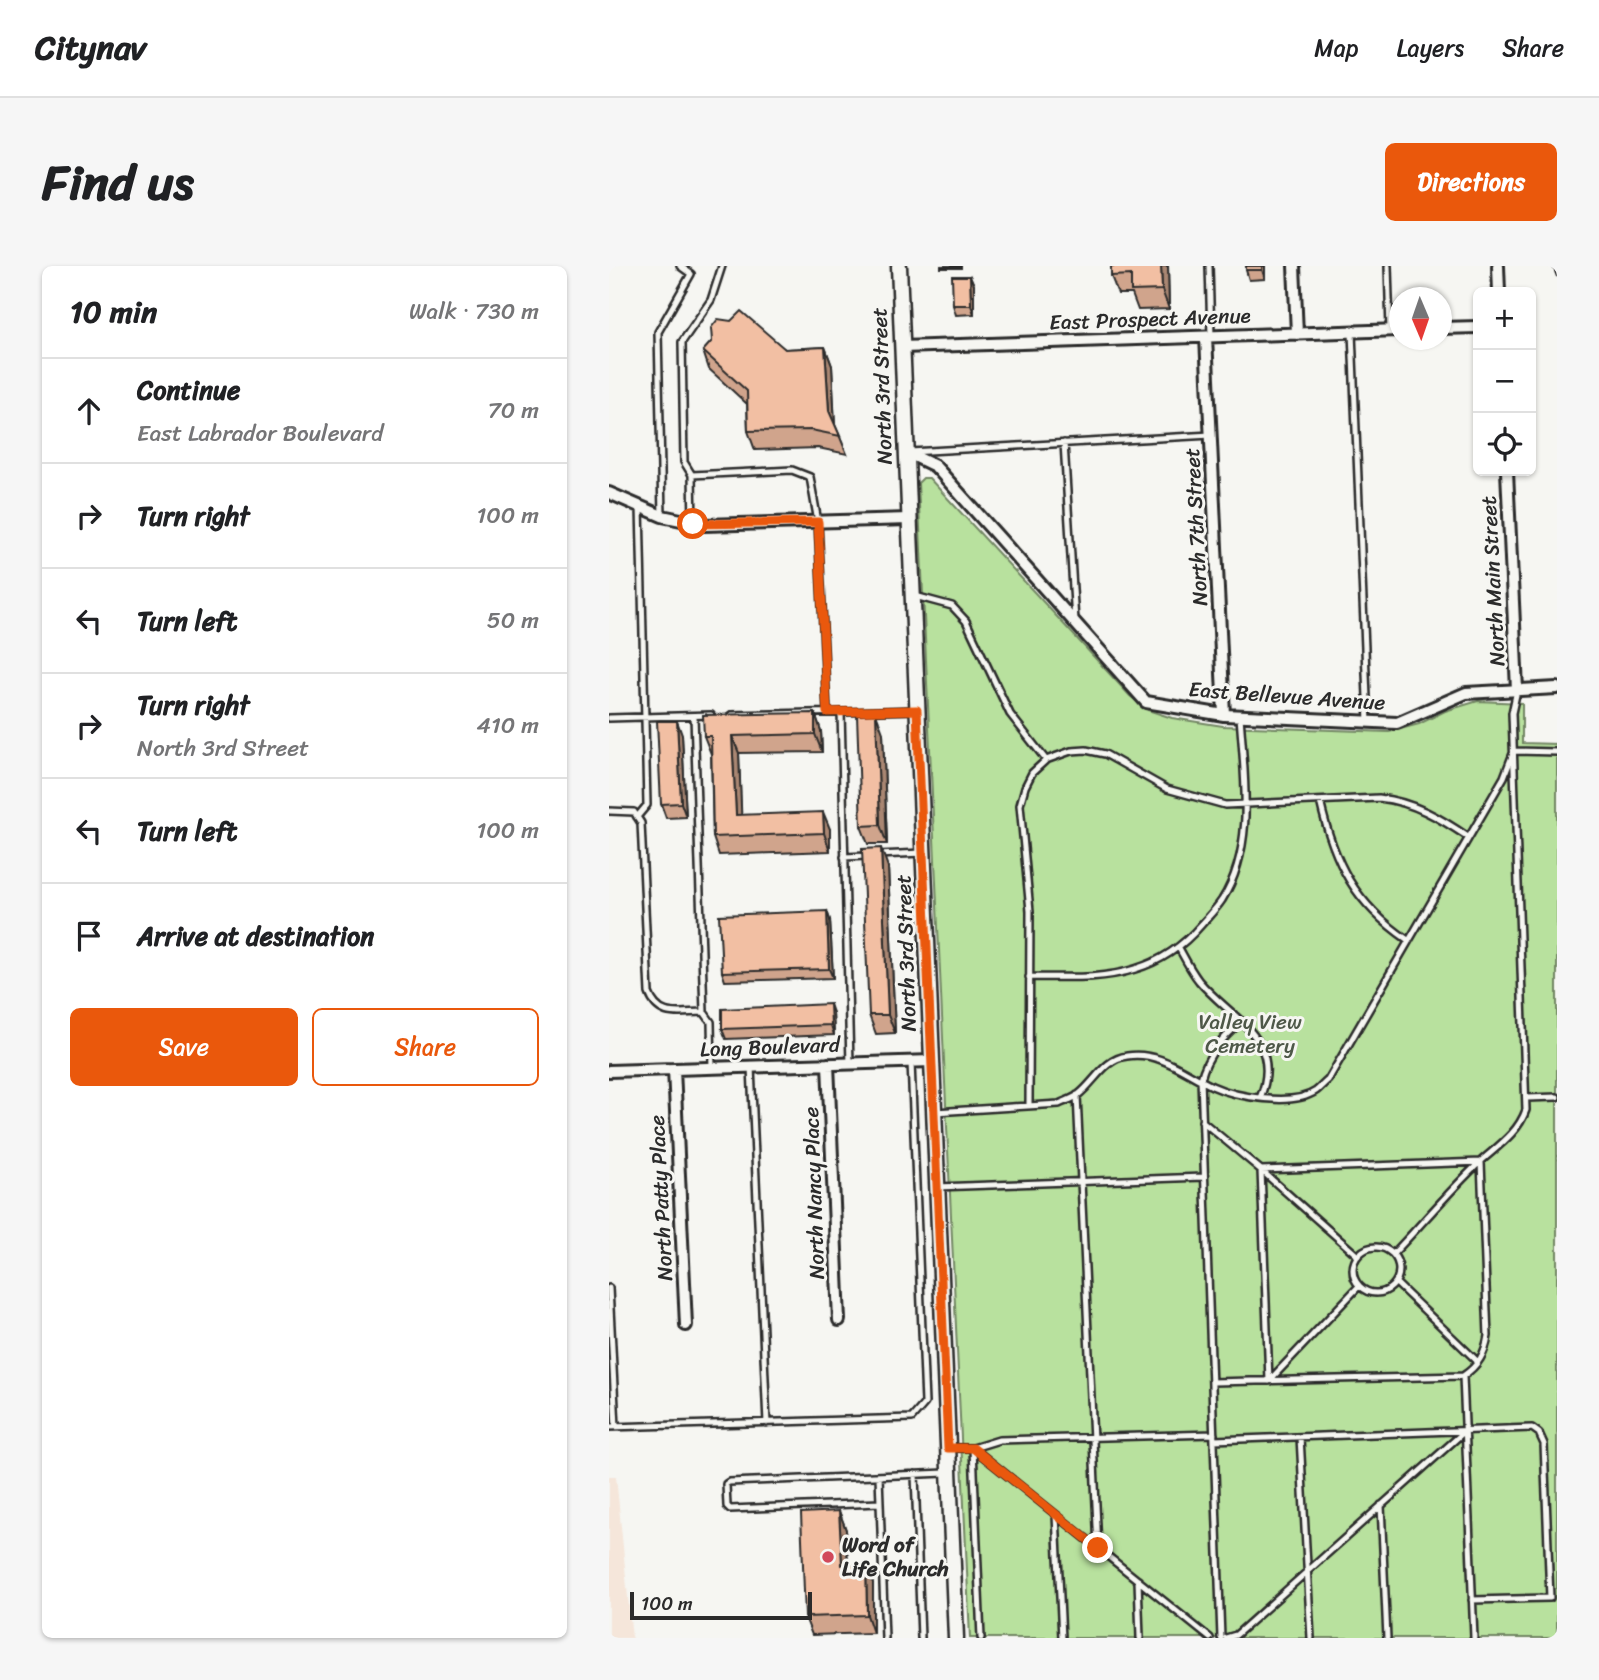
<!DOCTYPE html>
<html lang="en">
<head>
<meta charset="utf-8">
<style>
  :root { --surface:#fff; --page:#f6f6f6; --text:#202124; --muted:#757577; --line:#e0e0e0; --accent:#ea580c }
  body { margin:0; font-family:Sriracha,sans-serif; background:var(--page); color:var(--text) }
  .controls { position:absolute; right:21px; top:21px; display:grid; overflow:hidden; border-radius:10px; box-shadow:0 2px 5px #0004 }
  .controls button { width:63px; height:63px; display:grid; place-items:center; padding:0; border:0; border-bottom:2px solid var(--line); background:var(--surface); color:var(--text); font:35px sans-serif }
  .compass { position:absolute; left:780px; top:21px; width:63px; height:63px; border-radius:50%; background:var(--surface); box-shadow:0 2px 5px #0004; rotate:178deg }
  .scale { position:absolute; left:21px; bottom:18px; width:182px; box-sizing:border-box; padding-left:7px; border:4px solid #2b2b2b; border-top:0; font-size:19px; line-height:24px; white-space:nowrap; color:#2b2b2b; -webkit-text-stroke:5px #f6f6f2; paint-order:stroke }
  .stop { position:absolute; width:21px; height:21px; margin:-16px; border:5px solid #ea580c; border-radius:50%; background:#fff }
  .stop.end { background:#ea580c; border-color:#fff; box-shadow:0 2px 7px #0008 }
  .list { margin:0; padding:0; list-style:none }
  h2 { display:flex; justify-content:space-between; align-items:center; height:91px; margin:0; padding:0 28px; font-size:30px }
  h2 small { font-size:23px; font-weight:400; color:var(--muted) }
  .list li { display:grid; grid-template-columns:46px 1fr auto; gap:21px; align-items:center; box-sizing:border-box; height:105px; padding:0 28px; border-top:2px solid var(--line) }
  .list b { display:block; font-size:26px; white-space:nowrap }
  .list p { margin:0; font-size:23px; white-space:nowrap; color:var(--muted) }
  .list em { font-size:23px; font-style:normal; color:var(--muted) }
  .actions { display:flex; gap:14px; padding:21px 28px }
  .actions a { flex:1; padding:16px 0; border:2px solid var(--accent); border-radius:10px; text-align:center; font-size:24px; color:var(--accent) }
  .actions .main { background:var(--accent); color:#fff }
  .icon { flex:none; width:38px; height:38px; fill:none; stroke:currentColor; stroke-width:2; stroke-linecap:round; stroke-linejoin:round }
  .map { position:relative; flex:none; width:948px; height:1372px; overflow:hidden; border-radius:10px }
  header { display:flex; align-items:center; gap:42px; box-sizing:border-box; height:98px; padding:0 35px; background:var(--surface); border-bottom:2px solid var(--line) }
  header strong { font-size:33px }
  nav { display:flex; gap:38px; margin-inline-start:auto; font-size:24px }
  .intro { display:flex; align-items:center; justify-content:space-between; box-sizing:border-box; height:168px; padding:0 42px }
  h1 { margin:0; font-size:49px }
  .button { padding:18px 32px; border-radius:10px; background:var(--accent); color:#fff; font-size:24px; font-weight:700 }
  main { display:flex; gap:42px; padding:0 42px }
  aside { flex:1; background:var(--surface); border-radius:10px; box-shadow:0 2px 5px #0004 }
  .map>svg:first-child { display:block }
  .built { fill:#f5e6da }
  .green { fill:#b8e19e; stroke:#728664; stroke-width:2 }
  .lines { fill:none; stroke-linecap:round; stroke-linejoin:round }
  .service-casing { stroke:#2b2b2b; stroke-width:10 }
  .minor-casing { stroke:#2b2b2b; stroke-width:16 }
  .secondary-casing { stroke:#2b2b2b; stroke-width:19 }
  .service { stroke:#f6f6f2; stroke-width:5 }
  .minor { stroke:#f6f6f2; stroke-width:10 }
  .secondary { stroke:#f6f6f2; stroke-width:14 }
  .wall { fill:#d0a48c; stroke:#2b2b2b; stroke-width:2 }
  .shaded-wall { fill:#a98672; stroke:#2b2b2b; stroke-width:2 }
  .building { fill:#f2bfa3; stroke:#2b2b2b; stroke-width:2 }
  .route { stroke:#ea580c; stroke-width:9 }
  .poi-dot { fill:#d1495b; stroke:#f6f6f2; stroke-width:2.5 }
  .labels { text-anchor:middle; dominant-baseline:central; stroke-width:6; stroke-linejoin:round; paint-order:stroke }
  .street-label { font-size:21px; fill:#2b2b2b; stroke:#f6f6f2 }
  .park-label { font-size:21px; fill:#4e5848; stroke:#f6f6f2 }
  .poi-label { font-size:21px; font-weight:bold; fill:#2b2b2b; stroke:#f6f6f2; text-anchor:start }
</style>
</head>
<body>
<header>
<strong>Citynav</strong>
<nav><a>Map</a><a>Layers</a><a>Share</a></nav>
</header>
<div class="intro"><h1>Find us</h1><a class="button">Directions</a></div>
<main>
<aside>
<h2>10 min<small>Walk · 730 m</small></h2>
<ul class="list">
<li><svg class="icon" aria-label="ahead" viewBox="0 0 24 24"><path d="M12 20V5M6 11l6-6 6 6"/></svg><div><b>Continue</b><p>East Labrador Boulevard</p></div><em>70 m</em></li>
<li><svg class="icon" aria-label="right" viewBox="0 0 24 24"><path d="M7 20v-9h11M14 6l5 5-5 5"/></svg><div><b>Turn right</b></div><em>100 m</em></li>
<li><svg class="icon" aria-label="left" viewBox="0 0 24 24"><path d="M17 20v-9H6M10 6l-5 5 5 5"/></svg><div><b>Turn left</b></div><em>50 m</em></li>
<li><svg class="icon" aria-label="right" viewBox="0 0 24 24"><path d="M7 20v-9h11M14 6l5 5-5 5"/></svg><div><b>Turn right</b><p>North 3rd Street</p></div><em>410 m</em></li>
<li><svg class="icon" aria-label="left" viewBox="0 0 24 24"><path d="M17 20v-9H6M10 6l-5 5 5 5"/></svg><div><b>Turn left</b></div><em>100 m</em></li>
<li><svg class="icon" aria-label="arrive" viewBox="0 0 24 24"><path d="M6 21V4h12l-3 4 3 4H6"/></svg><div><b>Arrive at destination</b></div></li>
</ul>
<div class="actions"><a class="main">Save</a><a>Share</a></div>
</aside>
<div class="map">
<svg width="948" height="1372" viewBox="0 0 948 1372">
  <rect width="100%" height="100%" fill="#f6f6f2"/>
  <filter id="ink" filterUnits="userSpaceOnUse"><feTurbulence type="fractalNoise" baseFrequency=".0143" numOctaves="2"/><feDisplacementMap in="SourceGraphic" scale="14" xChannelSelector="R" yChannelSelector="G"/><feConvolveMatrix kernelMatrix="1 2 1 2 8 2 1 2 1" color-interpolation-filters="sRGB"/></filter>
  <g filter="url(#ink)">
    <path class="built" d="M0 1210H7L23 1372H0Z"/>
    <path class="green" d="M314 212H320L521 430 539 444 563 452 614 460 780 466 810 458 836 445 869 435 913 437V477L948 478V1372H361L309 217Z"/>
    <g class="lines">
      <g class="service-casing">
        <path id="service" d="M600 0 602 70
          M779 0 781 64
          M743 66 759 456
          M455 177 466 355
          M301 186 602 169
          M83 209 75 196 73 76 102 34 113 0
          M53 250 49 66 82 8 71 0
          M84 258 83 209 183 204 201 211 209 256 218 446
          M306 330 343 340 357 355 401 448 437 494
          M232 446 241 798
          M122 449 308 444
          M85 450 95 746 102 756 103 802
          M0 452 102 449
          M711 535C725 597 746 638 799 674
          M0 545 25 546 32 557 40 727C50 754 71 746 95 746
          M28 551 38 539 31 240
          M268 589 314 587
          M235 591 258 590
          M570 682C576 693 582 705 590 715 621 752 676 773 651 832
          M420 711C455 711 492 714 526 703 553 695 574 680 592 659 599 651 607 643 613 634 647 580 635 510 631 450
          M142 801 158 1157
          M468 829 489 1282
          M918 832 948 831
          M420 840 421 645 411 539 416 521 423 507 437 494 462 485 477 484 496 488 558 523 616 539 770 532C805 536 831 552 859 571
          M326 846 450 838C456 835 464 833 469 829 486 816 495 793 518 790 551 785 575 807 603 820 627 831 684 841 707 825 711 822 715 817 719 814L895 511 905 485 948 486
          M593 855 652 904 749 990
          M328 921 594 911
          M744 1004a23 23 0 1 1 46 0a23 23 0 1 1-46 0Z
          M784 988C813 958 840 925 871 896 889 880 909 867 917 844L903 447 908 424
          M787 1017 869 1096
          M0 1022 7 1161
          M660 1115 652 904 872 896 879 1070C876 1088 869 1100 854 1110L865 1372
          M660 1115 750 1020
          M603 1116 854 1110
          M0 1161 303 1152 316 1137 302 796
          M691 1171 702 1372
          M605 1174 923 1162 930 1167 935 1178 941 1332 863 1334
          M339 1182H364L390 1174 605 1168
          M364 1182 601 1372
          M364 1183 372 1372
          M306 1208 312 1372
          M270 1210 271 1237 121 1243 118 1240 117 1218 120 1216 337 1207
          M271 1237 276 1372
          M772 1239 778 1372
          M447 1249 453 1372
          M529 1314 531 1372
          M612 1372 592 813C598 788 614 772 633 755
          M617 1372 627 1369 856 1165"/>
      </g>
      <g class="minor-casing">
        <path id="minor" d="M685 0 688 68
          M889 0 890 26
          M832 62 869 61
          M597 71 615 449
          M293 81 790 64
          M297 186 326 200 537 436 615 449 788 457 857 427 948 422
          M898 205 908 424
          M0 227 53 250 96 259 300 253
          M219 798 230 1054
          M65 803 77 1059
          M0 805 323 795"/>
      </g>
      <g class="secondary-casing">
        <path id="secondary" d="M290 0 347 1372"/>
      </g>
      <use href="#service" class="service"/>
      <use href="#minor" class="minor"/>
      <use href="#secondary" class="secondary"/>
    </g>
    <path class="wall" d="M332 0H352V2H332Z
      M502 0H559L560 43 529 44 523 28H509L502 10Z
      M637 0H656V13L640 14 637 4Z
      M944 0H948V11Z
      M361 10 365 19V48L347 49 344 39Z
      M122 55 176 83 216 81 223 100 226 159 238 188 209 182 146 184 139 165 138 138 100 103 94 85Z
      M206 447 212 465 213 486 130 487 132 549 221 563V585L110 589 104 571 102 488 95 470Z
      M274 467 278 578H259L252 560Z
      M73 469 77 551 57 552 52 538Z
      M279 601 286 767 267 768 260 749Z
      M218 645 221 654 224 712 116 715 113 706Z
      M224 747 225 769 117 773 113 763Z
      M230 1245 237 1264 239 1299 264 1317V1367L203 1369 196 1351Z"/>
    <path class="shaded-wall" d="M552 0H559L560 43 553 24Z
      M653 0H656V13L653 4Z
      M361 10 365 19V48L362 39Z
      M216 81 223 100 226 163 220 145Z
      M206 447 212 465 213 486 206 468Z
      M267 448 274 467 278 578 271 559Z
      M68 455 73 469 77 551 72 537Z
      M123 470 130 487 133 566 127 549Z
      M214 546 221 563V585L215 567Z
      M272 582 279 601 286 767 279 749Z
      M218 645 221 654 224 712 220 703Z
      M221 738 224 747 225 769 222 759Z
      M230 1245 237 1264 240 1318 233 1299Z
      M257 1298 264 1317V1367L258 1349Z"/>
    <path class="building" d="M502 0H552L553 24 522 25V9L502 10Z
      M637 0H653V4H637Z
      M343 10H361L362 39H344Z
      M132 45 176 83 216 81 220 145 231 170 202 164 139 165 138 125 94 85 103 75 102 62 109 53 122 55Z
      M206 447V468L123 470 127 549 214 546 215 567 104 571 102 470H95L94 449Z
      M267 448 271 559 252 560 248 449Z
      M48 455H68L72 537 52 538Z
      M272 582 279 749H260L253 583Z
      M218 645 220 703 113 706 110 649Z
      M221 738 222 759 113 763V743Z
      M230 1245 233 1299 257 1298 258 1349 196 1351 192 1247Z"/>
  </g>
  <g class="lines" filter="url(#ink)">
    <path class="route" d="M84 258 209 256 218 446 308 444 339 1182H364L489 1282"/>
  </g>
  <circle class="poi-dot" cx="219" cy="1291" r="7"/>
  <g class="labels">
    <g class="street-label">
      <text transform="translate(541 53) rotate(-2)">East Prospect Avenue</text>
      <text transform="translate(273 120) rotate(-92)">North 3rd Street</text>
      <text transform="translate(587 261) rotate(-93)">North 7th Street</text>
      <text transform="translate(884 315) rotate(-93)">North Main Street</text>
      <text transform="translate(678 430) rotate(4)">East Bellevue Avenue</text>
      <text transform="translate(297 687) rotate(-92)">North 3rd Street</text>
      <text transform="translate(161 781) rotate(-2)">Long Boulevard</text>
      <text transform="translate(205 927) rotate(-92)">North Nancy Place</text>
      <text transform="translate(52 932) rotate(-93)">North Patty Place</text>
    </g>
    <g class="park-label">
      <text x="641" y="756">Valley View<tspan x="641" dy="24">Cemetery</tspan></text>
    </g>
    <g class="poi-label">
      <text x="233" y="1279">Word of<tspan x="233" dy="24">Life Church</tspan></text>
    </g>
  </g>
</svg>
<div class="controls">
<button>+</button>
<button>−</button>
<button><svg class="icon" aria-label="locate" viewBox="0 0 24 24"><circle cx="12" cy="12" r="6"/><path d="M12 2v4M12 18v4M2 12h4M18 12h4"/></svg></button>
</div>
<svg class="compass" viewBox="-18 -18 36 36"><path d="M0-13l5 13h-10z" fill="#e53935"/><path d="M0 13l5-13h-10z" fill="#757577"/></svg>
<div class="scale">100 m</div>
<div class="stop" style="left:84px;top:258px"></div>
<div class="stop end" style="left:489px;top:1282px"></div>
</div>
</main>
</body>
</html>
